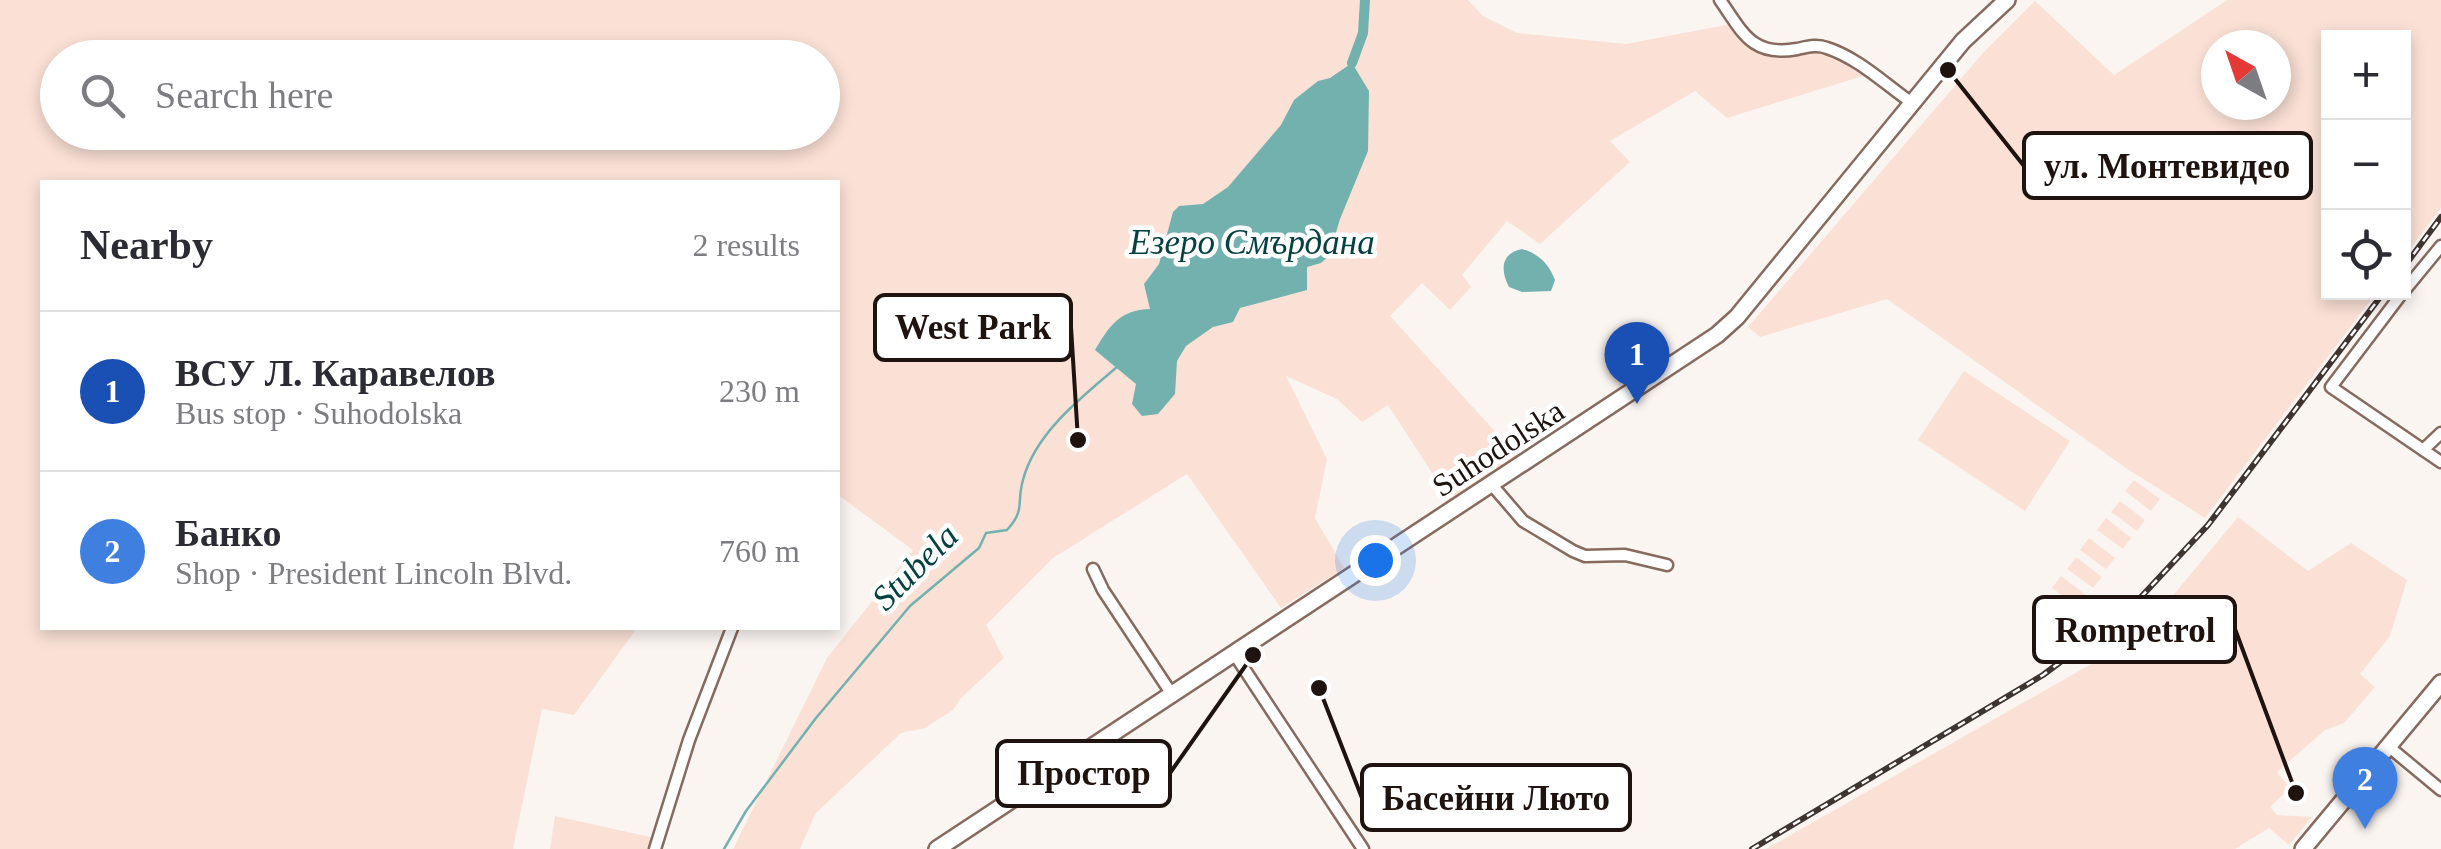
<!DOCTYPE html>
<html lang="en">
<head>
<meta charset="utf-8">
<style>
  :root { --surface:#fff; --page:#f2f2f3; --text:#2b2b33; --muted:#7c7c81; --line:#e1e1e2; --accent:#2563eb }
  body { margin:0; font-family:Georgia,serif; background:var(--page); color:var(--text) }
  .controls { position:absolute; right:30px; top:30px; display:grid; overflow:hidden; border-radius:0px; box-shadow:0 5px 15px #0003 }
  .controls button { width:90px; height:90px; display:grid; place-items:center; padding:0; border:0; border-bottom:2px solid var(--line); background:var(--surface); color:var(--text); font:50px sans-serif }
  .compass { position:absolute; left:2201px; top:30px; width:90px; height:90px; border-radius:50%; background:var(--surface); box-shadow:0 5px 15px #0003; rotate:320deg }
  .you { position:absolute; left:1375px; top:560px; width:35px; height:35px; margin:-25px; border:8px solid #fff; border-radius:50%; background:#1a73e8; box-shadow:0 0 0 15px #1a73e833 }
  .badge { display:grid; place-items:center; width:65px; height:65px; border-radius:50%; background:var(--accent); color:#fff; font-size:32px; font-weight:700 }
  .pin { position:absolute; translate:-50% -82px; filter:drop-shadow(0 2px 5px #0008) }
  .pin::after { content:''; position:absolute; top:52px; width:35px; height:30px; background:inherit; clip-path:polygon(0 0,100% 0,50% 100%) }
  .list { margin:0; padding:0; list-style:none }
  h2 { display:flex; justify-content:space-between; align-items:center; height:130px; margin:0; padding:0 40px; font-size:42px }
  h2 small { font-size:32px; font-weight:400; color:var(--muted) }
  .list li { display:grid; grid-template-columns:65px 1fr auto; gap:30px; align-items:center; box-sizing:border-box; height:160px; padding:0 40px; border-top:2px solid var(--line) }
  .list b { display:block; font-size:38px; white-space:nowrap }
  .list p { margin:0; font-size:32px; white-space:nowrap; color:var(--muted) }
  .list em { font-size:32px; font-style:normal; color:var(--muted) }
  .icon { flex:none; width:55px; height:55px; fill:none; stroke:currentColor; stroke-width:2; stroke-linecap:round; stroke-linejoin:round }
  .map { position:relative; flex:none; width:2441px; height:849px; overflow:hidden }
  .search { position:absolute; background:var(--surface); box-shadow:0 5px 15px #0003; left:40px; top:40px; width:800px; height:110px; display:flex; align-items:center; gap:25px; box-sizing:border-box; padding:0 35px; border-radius:55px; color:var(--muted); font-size:38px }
  .panel { position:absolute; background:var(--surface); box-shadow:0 5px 15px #0003; left:40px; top:180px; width:800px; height:450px; border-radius:0px }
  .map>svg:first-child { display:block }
  .green { fill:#fae0d5; fill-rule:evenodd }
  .water { fill:#73b1af }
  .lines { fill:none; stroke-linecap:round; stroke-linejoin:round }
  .stream { stroke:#73b1af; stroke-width:2.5 }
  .canal { stroke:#73b1af; stroke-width:10 }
  .street-casing { stroke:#876a5e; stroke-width:15 }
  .secondary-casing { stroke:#876a5e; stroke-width:20 }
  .street { stroke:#fff; stroke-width:10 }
  .secondary { stroke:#fff; stroke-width:15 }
  .rail-casing { stroke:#3f3530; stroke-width:6 }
  .rail { stroke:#fff; stroke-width:2.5; stroke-dasharray:8; stroke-linecap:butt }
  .labels { text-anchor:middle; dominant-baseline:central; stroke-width:9; stroke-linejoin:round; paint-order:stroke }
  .street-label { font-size:32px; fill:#1e130e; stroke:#fff }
  .water-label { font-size:35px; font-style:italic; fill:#044140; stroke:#fff }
  .leader { fill:none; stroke:#1e130e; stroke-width:4 }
  .callout-dot { fill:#1e130e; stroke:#fff; stroke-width:4 }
  .callout { fill:#fff; stroke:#1e130e; stroke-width:4 }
  .callout-label { font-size:35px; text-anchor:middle; font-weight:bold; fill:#1e130e }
</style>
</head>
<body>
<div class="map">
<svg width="2441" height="849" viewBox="0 0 2441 849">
  <rect width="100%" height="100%" fill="#fbf5f2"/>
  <path class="green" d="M0 0H1468L1483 16 1517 33 1626 44 1731 24C1771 70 1767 49 1816 49 1834 49 1852 66 1866 75L1727 118 1695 91 1610 141 1630 162 1540 244 1507 221 1462 275 1471 287 1450 310 1422 283 1390 316 1519 458 1451 502 1388 405 1362 422 1337 399 1286 376 1327 459 1315 518 1344 568 1281 608 1187 474 1053 558 986 625 1004 658 961 698 953 710 925 728 901 733 815 814 800 849H733L827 658 913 550 838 495V182H42V628H637L574 715 542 709 513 849H0ZM58 58H822V132H58Z
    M2227 0H2441V208L2404 257V38H2328V292L2376 293 2205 518 2129 470 1887 299 1760 337 1748 327 1983 53 2035 1 2114 75ZM2216 45H2276V105H2216Z
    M1964 371 2070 441 2025 511 1918 440Z
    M2134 480 2160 499 2151 511 2125 491Z
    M2120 501 2145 520 2137 531 2111 512Z
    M2238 517 2308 571 2351 543 2407 580 2390 636 2360 674 2375 687 2344 723 2325 730 2277 772 2290 788 2270 807 2277 815 2312 817 2289 845 2269 828 2235 849H1766L2114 651 2170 599Z
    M2106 518 2131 538 2123 549 2097 530Z
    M2089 538 2115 558 2106 569 2080 550Z
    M2076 557 2102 577 2093 588 2067 569Z
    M2061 576 2087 596 2078 607 2052 588Z
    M555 816 655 838 651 849H550Z"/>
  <path class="water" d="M1352 63 1369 91 1368 151 1340 219 1329 256 1321 263 1307 267V290L1240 308 1233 322 1213 327 1186 346 1177 361 1175 394 1158 414 1142 416 1132 404 1136 384 1095 350C1110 325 1120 310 1150 309L1144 284 1159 264 1173 212 1179 206 1203 204 1228 187 1281 125 1294 100 1318 81 1330 78Z
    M1522 249C1539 254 1549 264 1555 280L1551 291 1522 292 1509 287C1500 270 1501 253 1522 249Z"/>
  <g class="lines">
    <path class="stream" d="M724 849 746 811 816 718 910 606 979 548 986 533 1007 530C1026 509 1016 504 1023 480 1035 433 1082 397 1117 367"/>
    <path class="canal" d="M1352 63 1363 33 1365 0"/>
    <g class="street-casing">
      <path id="street" d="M1720 0C1743 33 1752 57 1797 49 1807 47 1817 44 1827 48 1858 58 1885 84 1912 103
        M2404 291 2441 246
        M2403 292 2331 387 2441 462
        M2423 450 2441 433
        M1492 485 1523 521 1573 551 1585 556 1625 555 1667 565
        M1093 569 1103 590 1173 696
        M1235 655 1363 849
        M2388 746 2441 790
        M655 849 689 740 732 628"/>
    </g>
    <g class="secondary-casing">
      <path id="secondary" d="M937 849 1717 335 1737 317 1963 41 2007 0
        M2303 849 2441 683"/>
    </g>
    <use href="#street" class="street"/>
    <use href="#secondary" class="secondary"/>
    <g class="rail-casing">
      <path id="rail" d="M2404 267 2441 217
        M1752 849 2043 675 2127 612 2208 525 2384 292"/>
    </g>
    <use href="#rail" class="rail"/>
  </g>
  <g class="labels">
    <g class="street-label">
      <text transform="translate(1498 448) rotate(-33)">Suhodolska</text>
    </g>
    <g class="water-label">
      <text x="1252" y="242">Езеро Смърдана</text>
      <text transform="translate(915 567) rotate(-45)">Stubela</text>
    </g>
  </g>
  <path class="leader" d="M1948 70L2024 166M1078 440L1071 327M2296 793L2235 629M1253 655L1170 773M1319 688L1362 798"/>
  <g class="callout-dot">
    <circle cx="1948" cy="70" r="10"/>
    <circle cx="1078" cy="440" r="10"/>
    <circle cx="2296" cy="793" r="10"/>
    <circle cx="1253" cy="655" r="10"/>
    <circle cx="1319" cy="688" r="10"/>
  </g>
  <g class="callout">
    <rect x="2024" y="133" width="287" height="65" rx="10"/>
    <rect x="875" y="295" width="196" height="65" rx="10"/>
    <rect x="2034" y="597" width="201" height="65" rx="10"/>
    <rect x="997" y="741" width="173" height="65" rx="10"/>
    <rect x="1362" y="765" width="268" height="65" rx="10"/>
  </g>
  <g class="callout-label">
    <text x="2167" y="178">ул. Монтевидео</text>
    <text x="973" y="339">West Park</text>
    <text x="2135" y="642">Rompetrol</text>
    <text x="1084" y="785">Простор</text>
    <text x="1496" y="810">Басейни Люто</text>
  </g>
</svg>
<div class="controls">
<button>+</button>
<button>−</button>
<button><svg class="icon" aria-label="locate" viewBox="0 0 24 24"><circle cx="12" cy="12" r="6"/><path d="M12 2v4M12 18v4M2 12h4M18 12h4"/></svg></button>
</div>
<svg class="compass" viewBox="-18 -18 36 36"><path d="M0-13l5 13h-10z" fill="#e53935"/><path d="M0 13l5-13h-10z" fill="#7c7c81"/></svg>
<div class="you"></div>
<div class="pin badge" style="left:1637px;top:404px;background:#1a4fb4">1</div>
<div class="pin badge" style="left:2365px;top:829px;background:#3f7fe0">2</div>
<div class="search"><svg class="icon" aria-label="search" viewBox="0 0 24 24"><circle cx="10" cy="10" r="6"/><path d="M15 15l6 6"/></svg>Search here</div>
<section class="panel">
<h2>Nearby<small>2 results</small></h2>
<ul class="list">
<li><span class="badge" style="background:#1a4fb4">1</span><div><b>ВСУ Л. Каравелов</b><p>Bus stop · Suhodolska</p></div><em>230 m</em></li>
<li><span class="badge" style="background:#3f7fe0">2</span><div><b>Банко</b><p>Shop · President Lincoln Blvd.</p></div><em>760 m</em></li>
</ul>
</section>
</div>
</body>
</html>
